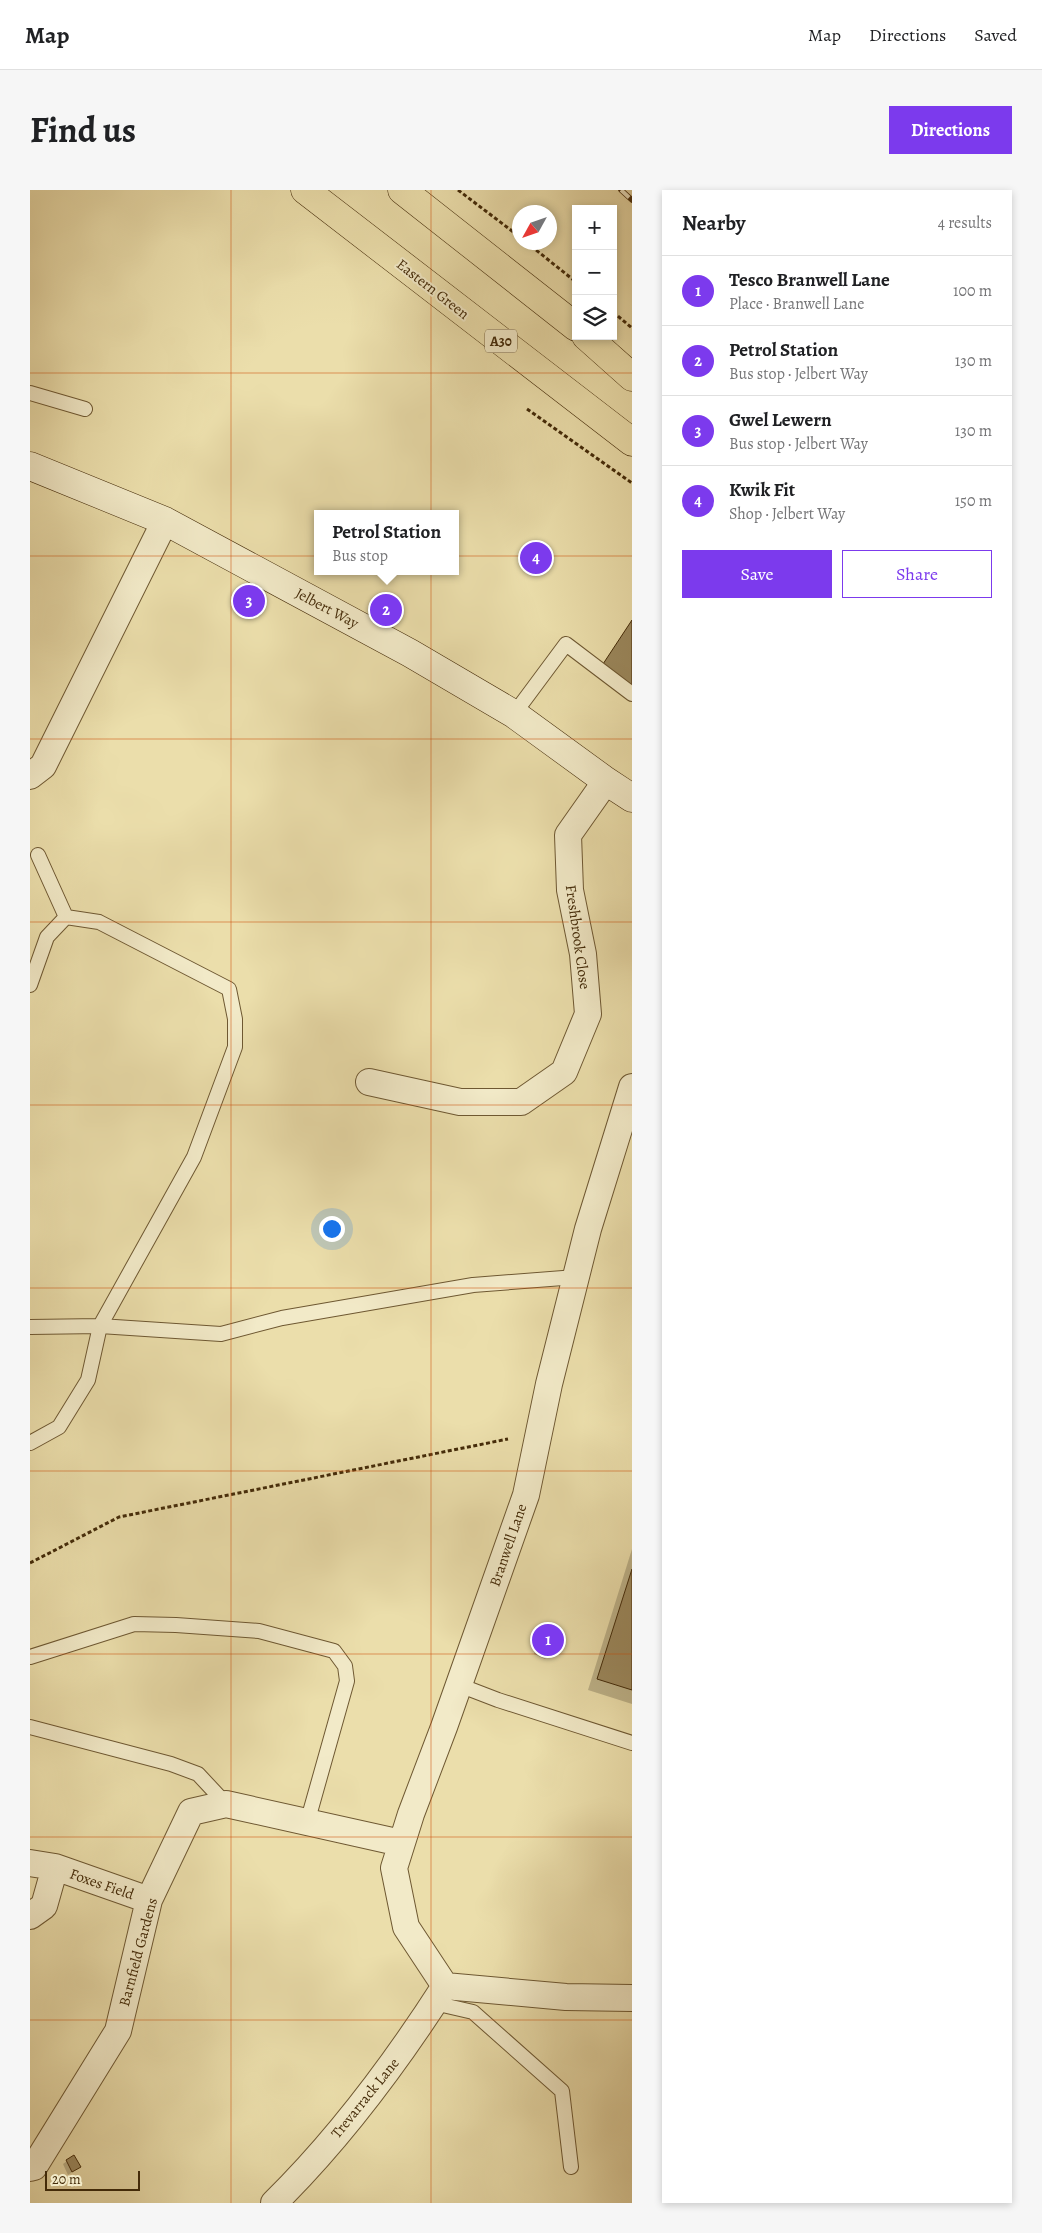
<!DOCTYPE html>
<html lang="en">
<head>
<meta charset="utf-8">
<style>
  :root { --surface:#fff; --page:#f6f6f6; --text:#202124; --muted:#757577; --line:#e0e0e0; --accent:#7c3aed }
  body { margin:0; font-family:Alegreya,serif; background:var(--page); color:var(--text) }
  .controls { position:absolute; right:15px; top:15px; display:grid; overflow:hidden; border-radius:0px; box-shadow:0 2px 8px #0003 }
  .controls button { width:45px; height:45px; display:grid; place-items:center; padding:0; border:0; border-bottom:1px solid var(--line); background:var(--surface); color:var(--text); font:25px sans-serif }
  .compass { position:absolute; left:482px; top:15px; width:45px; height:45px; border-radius:50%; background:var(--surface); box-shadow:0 2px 8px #0003; rotate:230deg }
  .scale { position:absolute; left:15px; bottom:12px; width:95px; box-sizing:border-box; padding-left:5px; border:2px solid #442b09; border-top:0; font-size:14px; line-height:18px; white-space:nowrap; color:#442b09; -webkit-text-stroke:4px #f2eac8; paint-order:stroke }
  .you { position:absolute; left:301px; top:1038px; width:18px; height:18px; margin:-12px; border:4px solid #fff; border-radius:50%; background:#1a73e8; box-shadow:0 0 0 8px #1a73e833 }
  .badge { display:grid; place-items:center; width:32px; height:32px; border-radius:50%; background:var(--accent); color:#fff; font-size:16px; font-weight:700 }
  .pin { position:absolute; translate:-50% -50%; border:2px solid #fff; box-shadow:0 1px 5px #0006 }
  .popup { position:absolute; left:284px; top:320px; width:145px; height:65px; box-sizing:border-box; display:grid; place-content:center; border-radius:0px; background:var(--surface); filter:drop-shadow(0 1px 4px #0005); font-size:16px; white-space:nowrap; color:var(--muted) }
  .popup b { font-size:19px; color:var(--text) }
  .popup::after { content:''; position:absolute; left:50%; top:100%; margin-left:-10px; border:10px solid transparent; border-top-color:var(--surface) }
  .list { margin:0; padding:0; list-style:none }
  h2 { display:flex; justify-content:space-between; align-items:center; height:65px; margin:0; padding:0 20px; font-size:21px }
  h2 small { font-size:16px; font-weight:400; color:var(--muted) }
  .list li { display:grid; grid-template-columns:32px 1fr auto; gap:15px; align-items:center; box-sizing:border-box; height:70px; padding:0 20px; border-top:1px solid var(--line) }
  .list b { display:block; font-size:19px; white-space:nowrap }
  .list p { margin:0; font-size:16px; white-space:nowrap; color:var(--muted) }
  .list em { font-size:16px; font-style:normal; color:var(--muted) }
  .actions { display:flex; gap:10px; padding:15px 20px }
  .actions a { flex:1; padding:11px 0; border:1px solid var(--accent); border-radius:0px; text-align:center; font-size:18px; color:var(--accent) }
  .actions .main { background:var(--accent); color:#fff }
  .icon { flex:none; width:28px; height:28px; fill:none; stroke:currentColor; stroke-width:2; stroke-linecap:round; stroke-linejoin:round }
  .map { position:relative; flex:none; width:602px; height:2013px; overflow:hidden; border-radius:0px }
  header { display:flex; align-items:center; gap:30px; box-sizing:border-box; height:70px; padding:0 25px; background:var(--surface); border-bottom:1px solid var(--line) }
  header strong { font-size:24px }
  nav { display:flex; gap:28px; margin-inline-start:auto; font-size:18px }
  .intro { display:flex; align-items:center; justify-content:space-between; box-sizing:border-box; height:120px; padding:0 30px }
  h1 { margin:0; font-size:35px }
  .button { padding:12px 22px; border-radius:0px; background:var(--accent); color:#fff; font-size:18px; font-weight:700 }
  main { display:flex; gap:30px; padding:0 30px }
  aside { flex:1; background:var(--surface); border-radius:0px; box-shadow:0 2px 8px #0003 }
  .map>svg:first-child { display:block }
  .shadow { fill:#0003 }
  .building { fill:#9b885d; stroke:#442b09 }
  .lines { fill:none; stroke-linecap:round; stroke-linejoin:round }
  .lane-casing { stroke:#6e5832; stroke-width:16 }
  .street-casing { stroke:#6e5832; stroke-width:28 }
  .secondary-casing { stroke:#442b09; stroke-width:29 }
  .highway-casing { stroke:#442b09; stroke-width:29 }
  .path { stroke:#442b09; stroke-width:3; stroke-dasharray:4 2.5; stroke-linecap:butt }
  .lane { stroke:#f2eac8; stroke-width:14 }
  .street { stroke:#f2eac8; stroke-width:26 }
  .secondary { stroke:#f2eac8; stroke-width:28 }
  .highway { stroke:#ebdeab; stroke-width:28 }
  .rail-casing { stroke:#442b09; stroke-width:5.5 }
  .rail { stroke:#f2eac8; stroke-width:4; stroke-dasharray:11; stroke-linecap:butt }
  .grid { fill:none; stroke:#cf520c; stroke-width:1; stroke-opacity:0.55 }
  .labels { text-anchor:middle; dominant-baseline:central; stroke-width:4; stroke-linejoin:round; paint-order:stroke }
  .shield { fill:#f2eac8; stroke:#786442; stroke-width:1 }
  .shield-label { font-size:14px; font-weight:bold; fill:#442b09 }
  .street-label { font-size:15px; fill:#442b09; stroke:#f2eac8 }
</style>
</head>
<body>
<header>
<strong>Map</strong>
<nav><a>Map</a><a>Directions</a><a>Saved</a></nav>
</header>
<div class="intro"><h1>Find us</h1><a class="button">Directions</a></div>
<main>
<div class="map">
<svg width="602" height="2013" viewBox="0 0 602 2013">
  <rect width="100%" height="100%" fill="#ebdeab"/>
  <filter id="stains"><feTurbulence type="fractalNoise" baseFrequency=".004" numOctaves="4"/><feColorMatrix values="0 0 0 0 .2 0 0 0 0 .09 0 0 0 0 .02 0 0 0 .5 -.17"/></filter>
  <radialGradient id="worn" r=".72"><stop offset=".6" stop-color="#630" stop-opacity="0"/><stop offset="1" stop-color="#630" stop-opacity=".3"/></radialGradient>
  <path class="shadow" d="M602 1359V1514L558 1500Z
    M516 1436 518 1465 515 1469 504 1464 512 1440Z
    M37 1971 50 1977 38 1985 33 1974Z"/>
  <path class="building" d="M602 430V495L573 474Z
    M602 1379V1500L567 1489Z
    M516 1435 529 1440 519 1466 506 1461Z
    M44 1965 51 1977 42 1982 36 1970Z"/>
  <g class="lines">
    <g class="lane-casing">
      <path id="lane" d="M0 203 55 219
        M484 524 536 454 602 504
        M8 665 36 727
        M0 795 17 747 36 727 69 732 199 799 205 829V857L164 967 70 1136 58 1190 29 1237 0 1253
        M0 1137 70 1136 191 1144 252 1128 443 1095 546 1087
        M0 1467 104 1434 146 1435 229 1441 304 1461 315 1476 317 1491 277 1633
        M429 1495 468 1510 602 1553
        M0 1537 141 1574 168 1584 196 1614
        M404 1813 443 1822 532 1901 541 1977"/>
    </g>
    <g class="street-casing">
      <path id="street" d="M0 586 13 576 135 331
        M339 892 430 912H491L534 882 558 824 553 764 540 700 538 645 576 591
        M0 1673 25 1677 119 1710
        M0 1726 14 1716 25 1677
        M415 1796 376 1737 364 1678 381 1624 414 1537 496 1305 519 1194 558 1039 602 897
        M415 1796 536 1807 602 1808
        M0 1978 4 1977 88 1841 119 1710 161 1622 196 1614 371 1653
        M244 2013C310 1948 365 1874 415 1796"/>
    </g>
    <g class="secondary-casing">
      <path id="secondary" d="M0 276 135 331 380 463 484 524 576 591 602 608"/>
    </g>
    <g class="highway-casing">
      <path id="highway" d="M275 0 602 252
        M372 0 546 137
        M556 146 602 187"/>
    </g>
    <path class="path" d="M428 0 490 47
      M496 52 546 92
      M583 122 602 138
      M497 219 602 293
      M0 1373 89 1327 478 1249"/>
    <use href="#lane" class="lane"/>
    <use href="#street" class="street"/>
    <use href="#secondary" class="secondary"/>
    <use href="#highway" class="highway"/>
    <g class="rail-casing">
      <path id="rail" d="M591 0 602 10"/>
    </g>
    <use href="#rail" class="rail"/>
  </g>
  <path class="grid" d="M201 0V2013M401 0V2013M0 183H602M0 366H602M0 549H602M0 732H602M0 915H602M0 1098H602M0 1281H602M0 1464H602M0 1647H602M0 1830H602"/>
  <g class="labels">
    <rect class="shield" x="455" y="139.5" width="32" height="23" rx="4"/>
    <g class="shield-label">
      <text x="471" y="151">A30</text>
    </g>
    <g class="street-label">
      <text transform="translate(403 99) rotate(38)">Eastern Green</text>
      <text transform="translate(297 418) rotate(28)">Jelbert Way</text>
      <text transform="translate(548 747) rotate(82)">Freshbrook Close</text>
      <text transform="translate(478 1355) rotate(-71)">Branwell Lane</text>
      <text transform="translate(72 1694) rotate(19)">Foxes Field</text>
      <text transform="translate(108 1762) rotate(-75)">Barnfield Gardens</text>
      <text transform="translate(335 1908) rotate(-51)">Trevarrack Lane</text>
    </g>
  </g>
  <rect width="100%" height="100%" filter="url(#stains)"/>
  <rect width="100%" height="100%" fill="url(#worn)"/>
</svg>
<div class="controls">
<button>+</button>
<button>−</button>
<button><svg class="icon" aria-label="layers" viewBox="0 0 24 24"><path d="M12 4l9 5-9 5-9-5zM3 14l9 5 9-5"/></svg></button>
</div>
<svg class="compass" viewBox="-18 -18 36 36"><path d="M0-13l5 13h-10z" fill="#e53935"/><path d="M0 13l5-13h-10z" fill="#757577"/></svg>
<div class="scale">20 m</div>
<div class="you"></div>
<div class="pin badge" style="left:518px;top:1450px">1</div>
<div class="pin badge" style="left:356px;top:420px">2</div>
<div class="popup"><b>Petrol Station</b>Bus stop</div>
<div class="pin badge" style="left:219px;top:411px">3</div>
<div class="pin badge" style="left:506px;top:368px">4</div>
</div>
<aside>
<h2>Nearby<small>4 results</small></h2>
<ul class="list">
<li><span class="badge">1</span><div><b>Tesco Branwell Lane</b><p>Place · Branwell Lane</p></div><em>100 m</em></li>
<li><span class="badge">2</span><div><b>Petrol Station</b><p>Bus stop · Jelbert Way</p></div><em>130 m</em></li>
<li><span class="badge">3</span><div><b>Gwel Lewern</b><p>Bus stop · Jelbert Way</p></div><em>130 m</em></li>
<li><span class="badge">4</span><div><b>Kwik Fit</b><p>Shop · Jelbert Way</p></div><em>150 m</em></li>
</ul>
<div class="actions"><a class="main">Save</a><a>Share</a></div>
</aside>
</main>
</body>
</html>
